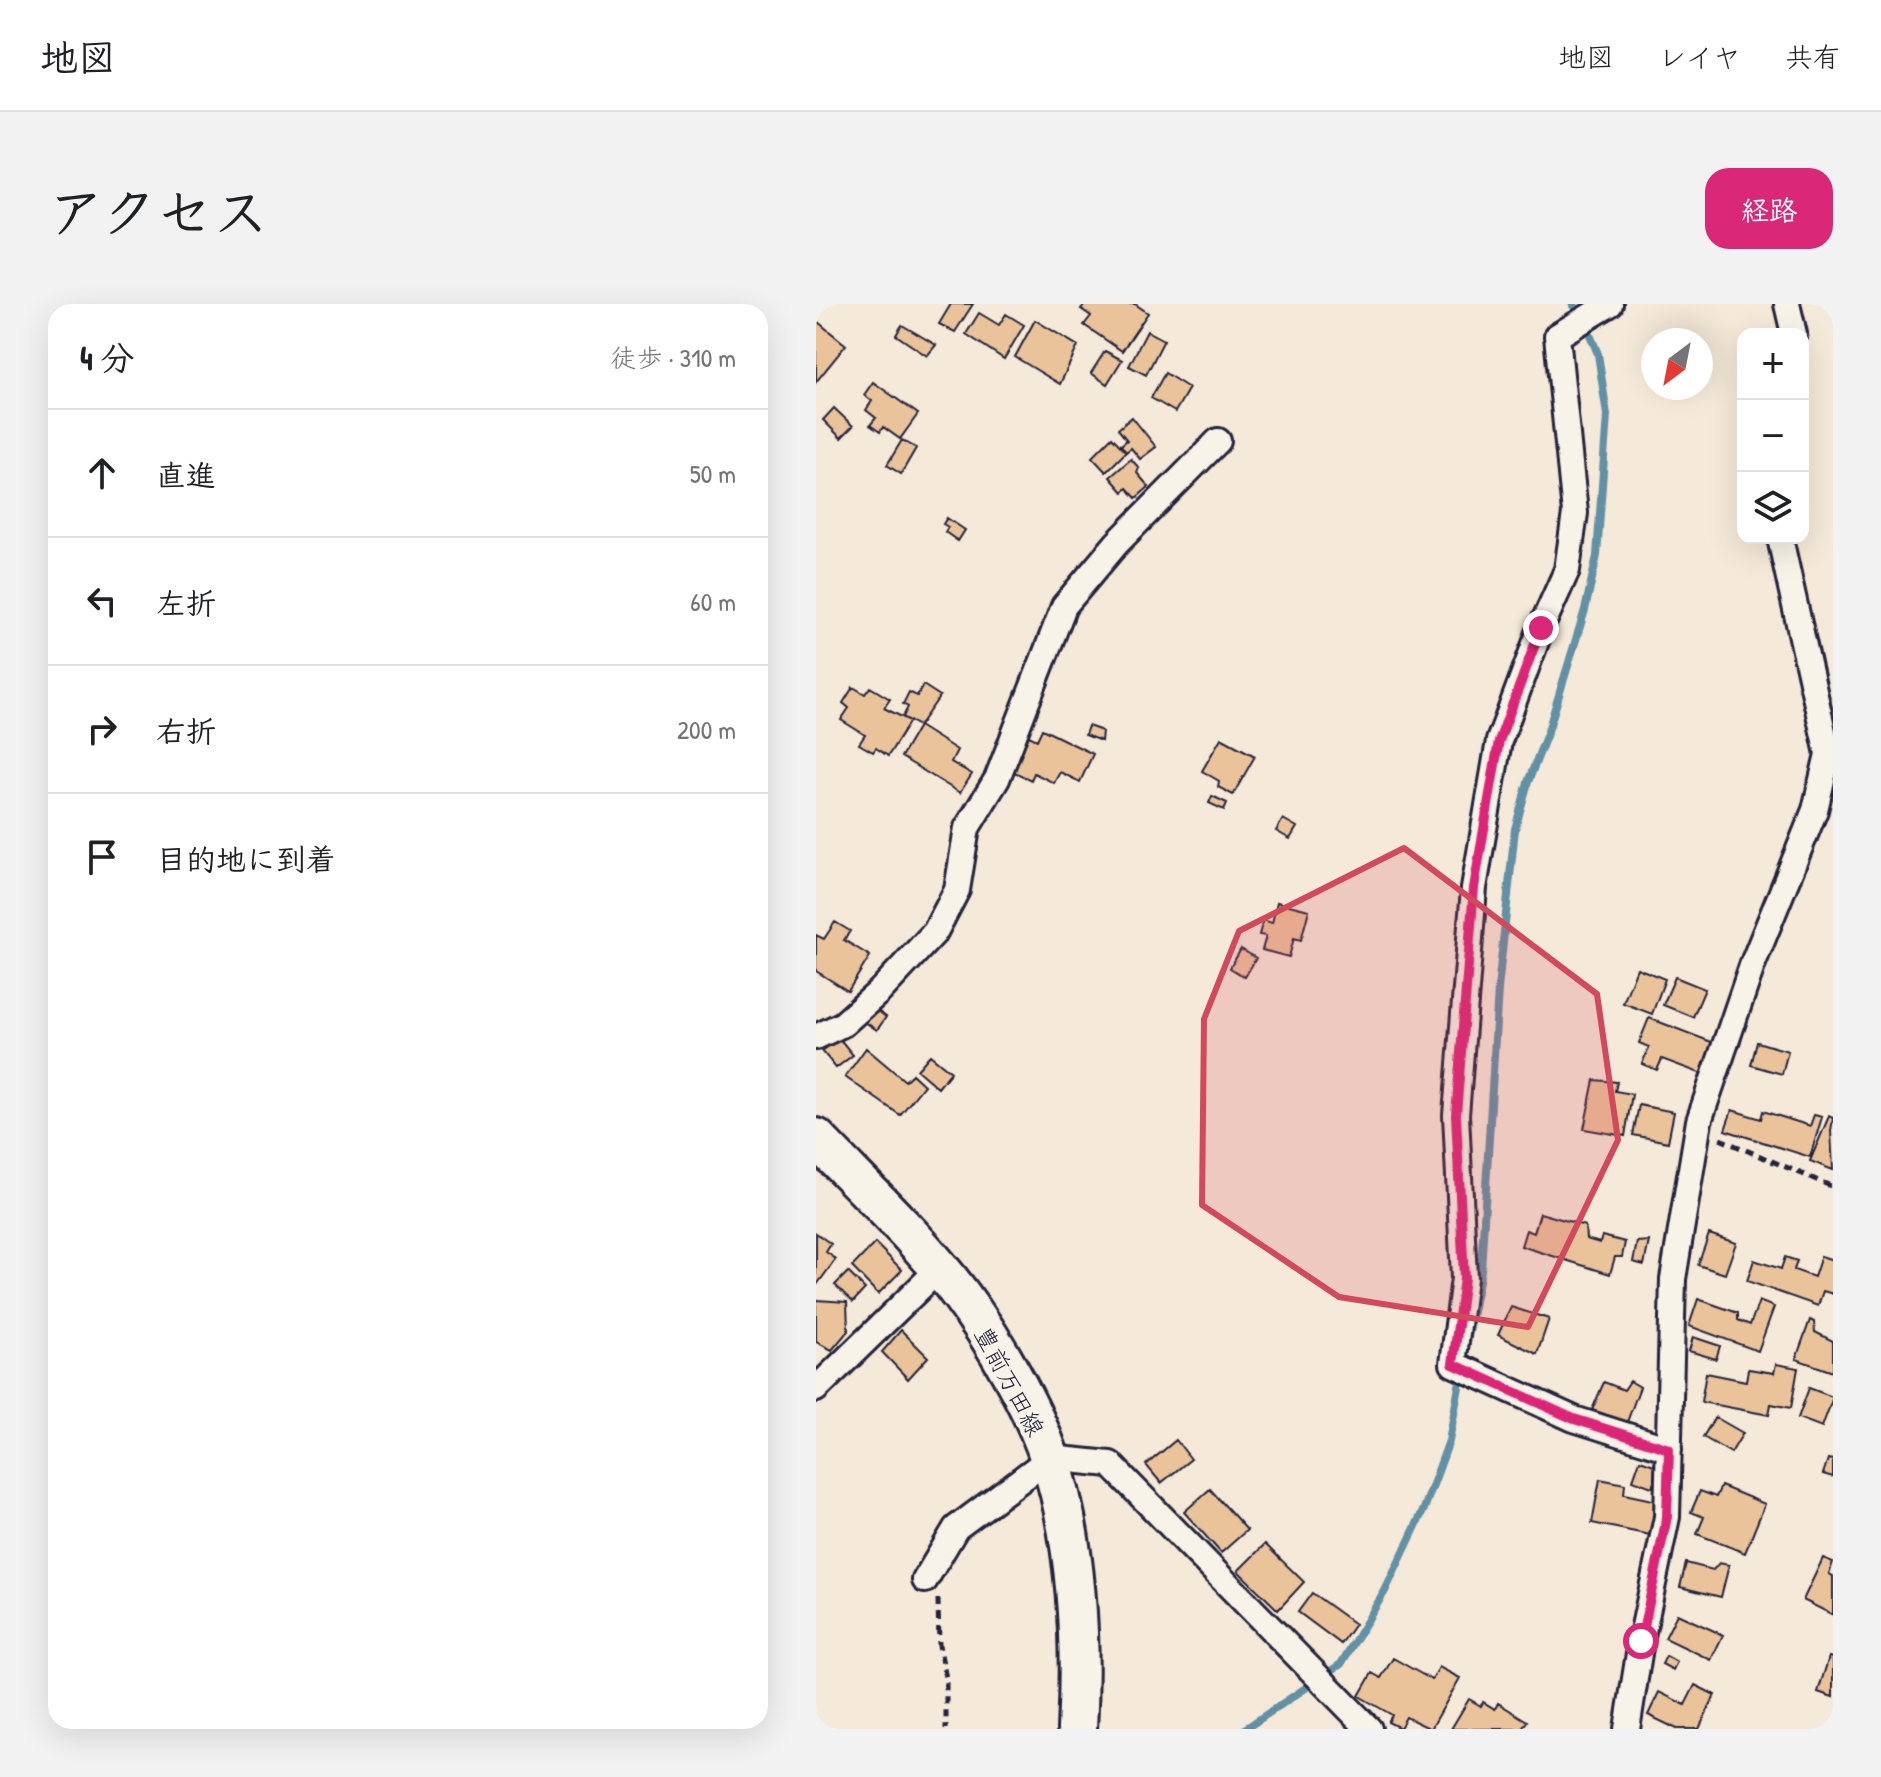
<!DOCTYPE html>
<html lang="ja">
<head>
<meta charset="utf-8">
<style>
  :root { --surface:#fff; --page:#f2f2f2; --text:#202124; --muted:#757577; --line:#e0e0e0; --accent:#db2777 }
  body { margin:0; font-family:"Patrick Hand","Klee One",sans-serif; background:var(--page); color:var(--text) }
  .controls { position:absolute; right:24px; top:24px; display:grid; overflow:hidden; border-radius:16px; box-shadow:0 8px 32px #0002 }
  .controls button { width:72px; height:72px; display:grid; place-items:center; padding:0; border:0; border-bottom:2px solid var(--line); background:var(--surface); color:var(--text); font:40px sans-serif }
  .compass { position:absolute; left:825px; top:24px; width:72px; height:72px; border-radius:50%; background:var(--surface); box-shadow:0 8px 32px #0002; rotate:212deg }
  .stop { position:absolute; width:24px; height:24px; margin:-18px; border:6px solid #db2777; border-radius:50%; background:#fff }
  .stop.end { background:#db2777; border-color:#fff; box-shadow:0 2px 8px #0008 }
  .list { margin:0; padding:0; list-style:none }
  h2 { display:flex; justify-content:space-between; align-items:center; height:104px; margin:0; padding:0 32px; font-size:34px }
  h2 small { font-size:26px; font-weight:400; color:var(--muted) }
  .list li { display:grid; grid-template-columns:52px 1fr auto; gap:24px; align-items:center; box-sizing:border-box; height:128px; padding:0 32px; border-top:2px solid var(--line) }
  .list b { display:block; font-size:30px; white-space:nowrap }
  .list em { font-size:26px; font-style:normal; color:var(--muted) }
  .icon { flex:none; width:44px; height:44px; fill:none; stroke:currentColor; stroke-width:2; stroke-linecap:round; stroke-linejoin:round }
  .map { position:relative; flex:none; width:1017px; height:1425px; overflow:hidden; border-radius:24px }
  header { display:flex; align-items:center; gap:48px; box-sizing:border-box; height:112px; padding:0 40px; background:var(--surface); border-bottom:2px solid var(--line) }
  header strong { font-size:38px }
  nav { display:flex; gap:44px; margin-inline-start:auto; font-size:28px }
  .intro { display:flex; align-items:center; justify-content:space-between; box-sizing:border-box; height:192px; padding:0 48px }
  h1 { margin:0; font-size:56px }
  .button { padding:20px 36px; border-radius:24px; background:var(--accent); color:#fff; font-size:28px; font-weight:700 }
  main { display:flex; gap:48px; padding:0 48px }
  aside { flex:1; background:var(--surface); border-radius:24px; box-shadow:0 8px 32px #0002 }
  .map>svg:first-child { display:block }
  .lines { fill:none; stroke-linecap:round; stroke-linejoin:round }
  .stream { stroke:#6290a5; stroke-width:8 }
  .building { fill:#ebc39b; stroke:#22223b; stroke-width:2 }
  .minor-casing { stroke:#22223b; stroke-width:30 }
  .primary-casing { stroke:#22223b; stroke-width:44 }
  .path { stroke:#22223b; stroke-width:5; stroke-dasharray:8 6; stroke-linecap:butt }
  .minor { stroke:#f7f3e8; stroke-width:24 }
  .primary { stroke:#f7f3e8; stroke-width:38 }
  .route { stroke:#db2777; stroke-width:10 }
  .marked { fill:#d1495b; fill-opacity:0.2; stroke:#d1495b; stroke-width:6; stroke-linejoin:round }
  .labels { text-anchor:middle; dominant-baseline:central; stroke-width:8; stroke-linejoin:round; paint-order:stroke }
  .street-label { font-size:24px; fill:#22223b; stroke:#f7f3e8 }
</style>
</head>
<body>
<header>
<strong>地図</strong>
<nav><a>地図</a><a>レイヤ</a><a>共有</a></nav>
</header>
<div class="intro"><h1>アクセス</h1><a class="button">経路</a></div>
<main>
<aside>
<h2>4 分<small>徒歩 · 310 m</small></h2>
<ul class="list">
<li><svg class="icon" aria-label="ahead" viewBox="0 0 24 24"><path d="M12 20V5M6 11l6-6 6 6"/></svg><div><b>直進</b></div><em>50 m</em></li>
<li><svg class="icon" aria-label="left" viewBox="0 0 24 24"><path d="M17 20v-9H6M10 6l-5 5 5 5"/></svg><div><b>左折</b></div><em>60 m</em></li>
<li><svg class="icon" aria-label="right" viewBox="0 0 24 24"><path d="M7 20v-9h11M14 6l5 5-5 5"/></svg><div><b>右折</b></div><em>200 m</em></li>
<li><svg class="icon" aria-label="arrive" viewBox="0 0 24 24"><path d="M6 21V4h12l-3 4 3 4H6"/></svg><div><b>目的地に到着</b></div></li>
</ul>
</aside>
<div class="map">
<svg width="1017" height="1425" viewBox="0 0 1017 1425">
  <rect width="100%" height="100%" fill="#f5e9d9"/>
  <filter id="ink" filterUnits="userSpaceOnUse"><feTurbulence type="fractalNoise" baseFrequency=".0125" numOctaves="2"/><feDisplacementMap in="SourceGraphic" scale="16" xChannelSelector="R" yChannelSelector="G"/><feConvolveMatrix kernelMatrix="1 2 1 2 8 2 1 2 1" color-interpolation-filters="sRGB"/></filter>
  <g filter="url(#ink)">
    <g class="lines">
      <path class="stream" d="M650 1044 665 966 682 685 699 525 712 478 732 427 769 306 781 252 791 111 782 50 768 16 757 0
        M429 1425 525 1360 569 1287 608 1205 633 1137 646 1066"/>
    </g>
    <path class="building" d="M135 0H157L139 28 123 20Z
      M269 0H319L332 9 306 47 268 21 275 12 265 5Z
      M163 9 183 21 190 10 208 21 188 55 150 30Z
      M219 16 262 42 244 80 199 53Z
      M2 18 30 41 0 78V20Z
      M86 21 120 41 111 52 80 31Z
      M331 27 348 36 330 71 313 62Z
      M289 47 306 56 291 80 275 69Z
      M349 69 373 84 359 108 335 94Z
      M57 78 102 110 84 135 67 123 64 128 54 121 60 114 50 106 56 97 48 91Z
      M18 104 37 122 25 134 7 116Z
      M316 113 340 143 324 155 315 144 310 148 305 141 311 136 302 125Z
      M296 133 310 148 290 168 276 153Z
      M86 136 100 144 85 170 71 161Z
      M315 155 323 164 321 169 333 183 320 194 311 184 307 188 294 173Z
      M131 214 149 226 142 237 129 228 132 223 127 220Z
      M107 381 124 392 103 422 87 413 92 403 87 400 93 388 101 392Z
      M37 383 49 390 54 383 74 395 68 404 94 417 72 452 60 444 57 448 43 440 49 431 25 416 33 404 27 399Z
      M103 422 141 446 135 458 156 470 144 489 85 453Z
      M272 422 286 427 285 437 269 431Z
      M226 425 277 450 264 478 244 468 238 479 218 469 215 476 196 467 213 432 221 436Z
      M405 434 439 452 417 491 402 483 403 477 386 467Z
      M396 492 411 499 408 506 393 499Z
      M467 515 481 523 474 535 460 527Z
      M461 598 493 606 485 636 478 634 473 653 446 646 450 632 443 631 447 616 456 619Z
      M19 618 34 627 28 636 54 652 32 687 0 667V631L8 635Z
      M425 645 440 654 429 673 414 664Z
      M821 664 849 675 836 710 807 699Z
      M859 673 889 685 877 713 847 701Z
      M59 705 70 713 61 726 49 718Z
      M833 714 898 739 886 770 846 755 841 766 826 760 833 743 823 739Z
      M23 734 37 751 20 764 6 747Z
      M941 738 972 747 966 770 935 761Z
      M50 744 89 777 96 770 108 781 84 811 29 773Z
      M114 751 135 768 122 784 101 766Z
      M778 776 801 778 799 787 816 790 809 832 768 825Z
      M823 801 858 808 852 838 817 831Z
      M916 806 945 815 947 807 994 822 998 811 1006 813 994 853 909 826Z
      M1013 812 1017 814 1015 827 1017 866 994 857Z
      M724 909 769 922 770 935 784 939 786 932 809 938 806 953H799L794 970 705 942 710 926 718 929Z
      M0 929 15 940 10 948 20 955 0 982Z
      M893 930 920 939 909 970 882 961Z
      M833 937 828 961 817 958 821 938Z
      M59 939 86 966 62 990 36 963Z
      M1005 952 1017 956V990L1007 987 1002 1002 931 977 938 956 965 965 969 953 981 957 978 966 998 973Z
      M32 968 49 985 37 998 19 981Z
      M882 995 922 1009V1016L934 1021 943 997 958 1003 942 1047 873 1022Z
      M0 996 31 998 32 1027 16 1046 0 1038Z
      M695 1003 733 1015 721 1050 682 1031Z
      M994 1016 998 1018 999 1028 1017 1037V1068L980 1055Z
      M85 1026 112 1053 92 1075 66 1048Z
      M877 1033 904 1042 900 1055 873 1047Z
      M960 1060 982 1064 975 1104 955 1100 953 1111 885 1098 890 1069 930 1077 932 1065 958 1069Z
      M814 1077 824 1083 811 1118 776 1106 788 1078 808 1086Z
      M993 1084 1017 1093 1006 1123 982 1114Z
      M899 1113 927 1129 915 1149 887 1133Z
      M360 1136 375 1155 345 1179 330 1161Z
      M1012 1155 1017 1156V1173L1007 1170Z
      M824 1156 844 1163 836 1183 817 1176Z
      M784 1175 809 1180 808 1190 841 1197 834 1231 776 1219Z
      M905 1182 949 1200 929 1249 881 1230 888 1213 875 1208 884 1187 900 1193Z
      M394 1185 431 1226 405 1249 368 1208Z
      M449 1240 488 1278 462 1306 422 1267Z
      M1007 1254 1017 1258 1013 1270 1017 1272V1311L987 1296Z
      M870 1259 897 1266 903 1259 913 1261 905 1293 864 1283Z
      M496 1289 539 1320 525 1340 482 1308Z
      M861 1310 907 1331 895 1356 849 1334Z
      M850 1352 861 1358 857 1366 846 1360Z
      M1013 1353 1017 1354V1393L1002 1388Z
      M577 1354 616 1376 623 1363 644 1374 615 1425 590 1413 584 1424 572 1418 576 1411 543 1392 556 1369 565 1374Z
      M879 1381 899 1391 883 1425H861L832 1411 843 1388 869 1401Z
      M653 1395 665 1402 667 1398 679 1405 682 1399 711 1417 706 1425H635Z"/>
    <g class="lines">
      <g class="minor-casing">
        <path id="minor" d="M794 0 741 32 759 209 751 266 725 324 683 437 658 584 640 811 648 974 637 1060 758 1115 853 1145
          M971 0 978 30
          M0 733 27 720 64 687 119 628 141 586 151 524 181 475 248 302 301 239 402 137
          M0 1085 123 965
          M109 1276 140 1224 234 1154 294 1160 553 1425
          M811 1425 825 1337 851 1213 857 975 883 817 937 659 999 506 1012 450 964 234"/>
      </g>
      <g class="primary-casing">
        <path id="primary" d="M0 834C49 885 102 934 144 990 177 1034 217 1103 234 1155 261 1237 266 1339 261 1425"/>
      </g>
      <path class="path" d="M904 835 1017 883
        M122 1295 123 1341 130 1374V1425"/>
      <use href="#minor" class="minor"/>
      <use href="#primary" class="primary"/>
    </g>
  </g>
  <g class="lines" filter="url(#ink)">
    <path class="route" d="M725 324 683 437 658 584 640 811 648 974 637 1060 758 1115 853 1145 851 1213 825 1337"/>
  </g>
  <path class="marked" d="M588 544 781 690 802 836 712 1023 523 993 386 901 388 715 423 627Z"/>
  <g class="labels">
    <g class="street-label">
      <text transform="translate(194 1077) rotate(62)">豊前万田線</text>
    </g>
  </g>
</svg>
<div class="controls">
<button>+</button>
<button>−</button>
<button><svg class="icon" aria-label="layers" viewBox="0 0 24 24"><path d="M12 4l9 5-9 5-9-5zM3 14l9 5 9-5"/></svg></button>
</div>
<svg class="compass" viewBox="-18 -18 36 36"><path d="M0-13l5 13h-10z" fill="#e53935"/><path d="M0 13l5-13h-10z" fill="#757577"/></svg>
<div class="stop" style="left:825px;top:1337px"></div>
<div class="stop end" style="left:725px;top:324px"></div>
</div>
</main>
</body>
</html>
